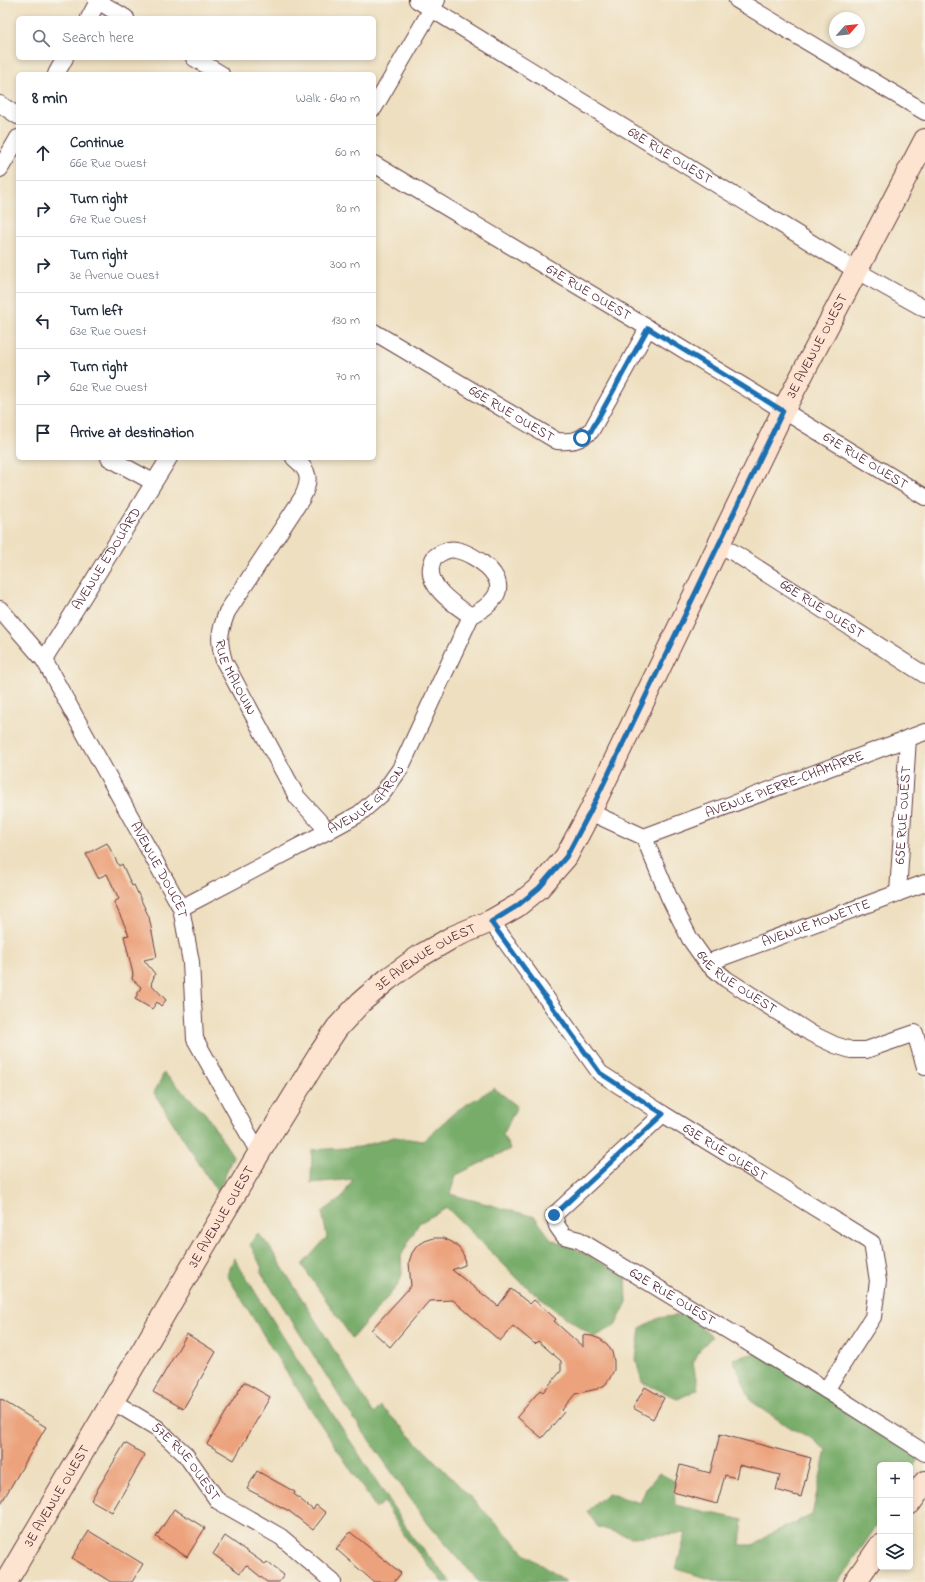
<!DOCTYPE html>
<html lang="en">
<head>
<meta charset="utf-8">
<style>
  :root { --surface:#fff; --page:#f2f2f3; --text:#1f2937; --muted:#747a83; --line:#e0e1e3 }
  body { margin:0; font-family:"Indie Flower",sans-serif; background:var(--page); color:var(--text) }
  .controls { position:absolute; right:12px; bottom:12px; display:grid; overflow:hidden; border-radius:6px; box-shadow:0 2px 6px #0003 }
  .controls button { width:36px; height:36px; display:grid; place-items:center; padding:0; border:0; border-bottom:1px solid var(--line); background:var(--surface); color:var(--text); font:20px sans-serif }
  .compass { position:absolute; left:829px; top:12px; width:36px; height:36px; border-radius:50%; background:var(--surface); box-shadow:0 2px 6px #0003; rotate:63deg }
  .stop { position:absolute; width:12px; height:12px; margin:-9px; border:3px solid #1f6fb2; border-radius:50%; background:#fff }
  .stop.end { background:#1f6fb2; border-color:#fff; box-shadow:0 1px 4px #0008 }
  .list { margin:0; padding:0; list-style:none }
  h2 { display:flex; justify-content:space-between; align-items:center; height:52px; margin:0; padding:0 16px; font-size:17px }
  h2 small { font-size:13px; font-weight:400; color:var(--muted) }
  .list li { display:grid; grid-template-columns:26px 1fr auto; gap:12px; align-items:center; box-sizing:border-box; height:56px; padding:0 16px; border-top:1px solid var(--line) }
  .list b { display:block; font-size:15px; white-space:nowrap }
  .list p { margin:0; font-size:13px; white-space:nowrap; color:var(--muted) }
  .list em { font-size:13px; font-style:normal; color:var(--muted) }
  .icon { flex:none; width:22px; height:22px; fill:none; stroke:currentColor; stroke-width:2; stroke-linecap:round; stroke-linejoin:round }
  .map { position:relative; flex:none; width:925px; height:1582px; overflow:hidden }
  .search { position:absolute; background:var(--surface); box-shadow:0 2px 6px #0003; left:16px; top:16px; width:360px; height:44px; display:flex; align-items:center; gap:10px; box-sizing:border-box; padding:0 14px; border-radius:6px; color:var(--muted); font-size:15px }
  .panel { position:absolute; background:var(--surface); box-shadow:0 2px 6px #0003; left:16px; top:72px; width:360px; height:388px; border-radius:6px }
  .map>svg:first-child { display:block }
  .forest { fill:#77ac69; stroke:#60664a }
  .building { fill:#eca27b }
  .lines { fill:none; stroke-linecap:round; stroke-linejoin:round }
  .street-casing { stroke:#633c41; stroke-width:18 }
  .secondary-casing { stroke:#633c41; stroke-width:24 }
  .street { stroke:#fff; stroke-width:16 }
  .secondary { stroke:#fde4d0; stroke-width:22 }
  .route { stroke:#1f6fb2; stroke-width:5 }
  .labels { text-anchor:middle; dominant-baseline:central; stroke-width:3; stroke-linejoin:round; paint-order:stroke }
  .street-label { font-size:14px; fill:#4a1f2b; stroke:#f7f3e8 }
</style>
</head>
<body>
<div class="map">
<svg width="925" height="1582" viewBox="0 0 925 1582">
  <rect width="100%" height="100%" fill="#f7f3e8"/>
  <filter id="ink" filterUnits="userSpaceOnUse"><feTurbulence type="fractalNoise" baseFrequency=".025" numOctaves="2"/><feDisplacementMap in="SourceGraphic" scale="8" xChannelSelector="R" yChannelSelector="G"/><feConvolveMatrix kernelMatrix="1 2 1 2 8 2 1 2 1" color-interpolation-filters="sRGB"/></filter>
  <filter id="wash" filterUnits="userSpaceOnUse"><feTurbulence type="fractalNoise" baseFrequency=".012" numOctaves="4" result="noise"/><feDisplacementMap in="SourceGraphic" scale="16" xChannelSelector="R" yChannelSelector="G"/><feGaussianBlur stdDeviation="0.9" result="paint"/><feColorMatrix in="noise" values="0 0 0 0 0 0 0 0 0 0 0 0 0 0 0 0 0 1.4 0 .05"/><feComposite in="paint" operator="in"/></filter>
  <g filter="url(#wash)">
    <rect width="100%" height="100%" fill="#eedfc0"/>
    <path class="forest" d="M164 1073 205 1113 233 1156 218 1193 154 1093Z
      M494 1088 517 1106 503 1135 510 1149 456 1175 450 1194 535 1217 551 1239 576 1249 626 1277 627 1302 615 1326 594 1337 555 1310 520 1281 447 1208 419 1223 401 1256 402 1275 398 1285 352 1338 302 1265 327 1237 322 1212 342 1198 353 1179 311 1183 312 1150 360 1147 394 1137 423 1141 456 1111Z
      M258 1233 269 1246 374 1414 381 1406 528 1556 566 1582H479L429 1525 350 1413 261 1272 262 1268 250 1244Z
      M234 1258 297 1359 414 1539 451 1582H442L407 1539 384 1502 376 1508 283 1367 227 1275Z
      M686 1314 712 1337 701 1348 693 1363 698 1389 678 1399 642 1382 636 1360 640 1328 659 1318Z
      M756 1353 925 1450 910 1474V1465H880V1521L838 1582H721L676 1569 686 1533 632 1537 598 1527 587 1511 608 1493 640 1503 646 1489 659 1473 674 1481 675 1505 743 1520 740 1545H755L770 1534 812 1515 826 1450 813 1439 787 1426 751 1401 733 1359Z"/>
    <g id="blocks">
      <path class="building" d="M107 843 119 866 122 864 132 886 134 885 149 917 157 957 144 960 155 974 151 984 166 1000 161 1006 157 1002 152 1009 135 999 141 987 132 979 133 974 124 936 129 935 114 902 119 899 107 874 98 878 86 854Z
        M434 1238H443L452 1242 459 1248 464 1256 465 1265 452 1270 498 1306 511 1289 530 1304 534 1300 556 1319 554 1321 583 1347V1335L592 1336 600 1339 607 1344 612 1352 614 1361V1370L610 1378 605 1385 597 1389 575 1394 562 1410 564 1412 542 1438 517 1417 540 1390 543 1392 561 1371V1361L538 1341 535 1344 513 1326 500 1341 453 1300 429 1301 390 1347 371 1330 411 1286 409 1262 412 1253 417 1246 425 1241Z
        M187 1334 216 1352 183 1409 153 1392Z
        M244 1382 270 1397 234 1460 207 1444Z
        M645 1387 664 1398 653 1419 633 1408Z
        M0 1399 46 1427 0 1505Z
        M720 1434 811 1458 801 1497 776 1490 780 1475 739 1465 736 1478 725 1475 717 1504 673 1492 680 1465 710 1473Z
        M125 1443 145 1455 112 1512 91 1500Z
        M257 1471 295 1492 294 1494 313 1510 316 1505 326 1513 313 1530 289 1511 247 1489Z
        M174 1509 205 1528 187 1557 156 1537Z
        M89 1531 143 1564 132 1582H111L72 1558Z
        M350 1532 401 1573 394 1582H374L336 1549Z
        M225 1536 265 1564 267 1562 284 1575 279 1582H267L246 1565 240 1573 213 1554Z"/>
    </g>
  </g>
  <g filter="url(#ink)">
    <use href="#blocks" fill-opacity="0" stroke="#633c41" stroke-width="1"/>
    <g class="lines">
      <g class="street-casing">
        <g id="street">
          <path d="M96 0 126 18"/>
          <path id="s1" d="M417 0 857 271 925 309"/>
          <path d="M737 0 925 112"/>
          <path d="M89 18 98 1"/>
          <path d="M194 58 221 74"/>
          <path d="M56 74 65 58"/>
          <path d="M0 104 18 116"/>
          <path d="M374 108 437 0"/>
          <path id="s2" d="M374 164 648 328 925 497"/>
          <path d="M0 169 18 138"/>
          <path id="s3" d="M374 332 557 441C573 442 578 441 591 431L648 328"/>
          <path d="M109 458 153 482"/>
          <path id="s4" d="M294 458C310 471 311 480 302 498L227 612C219 633 218 640 224 661L297 797 328 831"/>
          <path id="s5" d="M720 544 925 675"/>
          <path id="s6" d="M0 609 44 660 181 908 191 962 195 1039 259 1153"/>
          <path id="s7" d="M44 660 169 458"/>
          <path id="s8" d="M590 812 644 837 669 897 690 939 707 963 726 979 812 1034 835 1045 851 1050H866L915 1033 925 1067"/>
          <path id="s9" d="M644 837 925 732"/>
          <path id="s10" d="M898 893 908 738"/>
          <path id="s11" d="M181 908 328 831 359 814 383 793 400 769 471 616C480 611 489 606 495 597 509 576 473 553 456 550 449 548 442 552 436 556 433 558 433 560 432 563 424 586 455 605 471 616"/>
          <path id="s12" d="M491 921 600 1073 663 1114 872 1243 878 1281 873 1317 826 1390"/>
          <path id="s13" d="M707 963 925 883"/>
          <path id="s14" d="M663 1114 554 1215 557 1226 564 1236 579 1240 826 1390 925 1453"/>
          <path id="s15" d="M112 1401 157 1428 175 1445 185 1454 218 1501 281 1537 333 1582"/>
        </g>
      </g>
      <g class="secondary-casing">
        <g id="secondary">
          <path d="M910 1503 925 1482"/>
          <path id="s16" d="M6 1582 259 1153 321 1052 337 1028 361 1002 388 979 420 956 453 937 491 921 517 906 539 888 566 857 590 812 783 411 925 140"/>
          <path d="M855 1582 880 1546"/>
        </g>
      </g>
      <use href="#street" class="street"/>
      <use href="#secondary" class="secondary"/>
    </g>
  </g>
  <g class="lines" filter="url(#ink)">
    <path class="route" d="M554 1215 663 1114 600 1073 491 922 517 906 539 888 566 857 590 812 783 411 648 328 591 431 582 438"/>
  </g>
  <g class="labels">
    <g class="street-label">
      <text stroke="none"><textPath href="#s1" startOffset="297">68E RUE OUEST</textPath></text>
      <text stroke="none"><textPath href="#s2" startOffset="250">67E RUE OUEST</textPath></text>
      <text stroke="none"><textPath href="#s16" startOffset="1504">3E AVENUE OUEST</textPath></text>
      <text stroke="none"><textPath href="#s3" startOffset="160">66E RUE OUEST</textPath></text>
      <text stroke="none"><textPath href="#s2" startOffset="574">67E RUE OUEST</textPath></text>
      <text stroke="none"><textPath href="#s7" startOffset="119">AVENUE ÉDOUARD</textPath></text>
      <text stroke="none"><textPath href="#s5" startOffset="121">66E RUE OUEST</textPath></text>
      <text stroke="none"><textPath href="#s4" startOffset="252">RUE MALOUIN</textPath></text>
      <text stroke="none"><textPath href="#s9" startOffset="150">AVENUE PIERRE-CHAMARRE</textPath></text>
      <text stroke="none"><textPath href="#s11" startOffset="216">AVENUE GARON</textPath></text>
      <text stroke="none"><textPath href="#s10" startOffset="78">65E RUE OUEST</textPath></text>
      <text stroke="none"><textPath href="#s6" startOffset="307">AVENUE DOUCET</textPath></text>
      <text stroke="none"><textPath href="#s13" startOffset="116">AVENUE MONETTE</textPath></text>
      <text stroke="none"><textPath href="#s16" startOffset="760">3E AVENUE OUEST</textPath></text>
      <text stroke="none"><textPath href="#s8" startOffset="236">64E RUE OUEST</textPath></text>
      <text stroke="none"><textPath href="#s12" startOffset="335">63E RUE OUEST</textPath></text>
      <text stroke="none"><textPath href="#s16" startOffset="424">3E AVENUE OUEST</textPath></text>
      <text stroke="none"><textPath href="#s14" startOffset="297">62E RUE OUEST</textPath></text>
      <text stroke="none"><textPath href="#s15" startOffset="97">57E RUE OUEST</textPath></text>
      <text stroke="none"><textPath href="#s16" startOffset="100">3E AVENUE OUEST</textPath></text>
    </g>
  </g>
</svg>
<div class="controls">
<button>+</button>
<button>−</button>
<button><svg class="icon" aria-label="layers" viewBox="0 0 24 24"><path d="M12 4l9 5-9 5-9-5zM3 14l9 5 9-5"/></svg></button>
</div>
<svg class="compass" viewBox="-18 -18 36 36"><path d="M0-13l5 13h-10z" fill="#e53935"/><path d="M0 13l5-13h-10z" fill="#747a83"/></svg>
<div class="stop" style="left:582px;top:438px"></div>
<div class="stop end" style="left:554px;top:1215px"></div>
<div class="search"><svg class="icon" aria-label="search" viewBox="0 0 24 24"><circle cx="10" cy="10" r="6"/><path d="M15 15l6 6"/></svg>Search here</div>
<section class="panel">
<h2>8 min<small>Walk · 640 m</small></h2>
<ul class="list">
<li><svg class="icon" aria-label="ahead" viewBox="0 0 24 24"><path d="M12 20V5M6 11l6-6 6 6"/></svg><div><b>Continue</b><p>66e Rue Ouest</p></div><em>60 m</em></li>
<li><svg class="icon" aria-label="right" viewBox="0 0 24 24"><path d="M7 20v-9h11M14 6l5 5-5 5"/></svg><div><b>Turn right</b><p>67e Rue Ouest</p></div><em>80 m</em></li>
<li><svg class="icon" aria-label="right" viewBox="0 0 24 24"><path d="M7 20v-9h11M14 6l5 5-5 5"/></svg><div><b>Turn right</b><p>3e Avenue Ouest</p></div><em>300 m</em></li>
<li><svg class="icon" aria-label="left" viewBox="0 0 24 24"><path d="M17 20v-9H6M10 6l-5 5 5 5"/></svg><div><b>Turn left</b><p>63e Rue Ouest</p></div><em>130 m</em></li>
<li><svg class="icon" aria-label="right" viewBox="0 0 24 24"><path d="M7 20v-9h11M14 6l5 5-5 5"/></svg><div><b>Turn right</b><p>62e Rue Ouest</p></div><em>70 m</em></li>
<li><svg class="icon" aria-label="arrive" viewBox="0 0 24 24"><path d="M6 21V4h12l-3 4 3 4H6"/></svg><div><b>Arrive at destination</b></div></li>
</ul>
</section>
</div>
</body>
</html>
